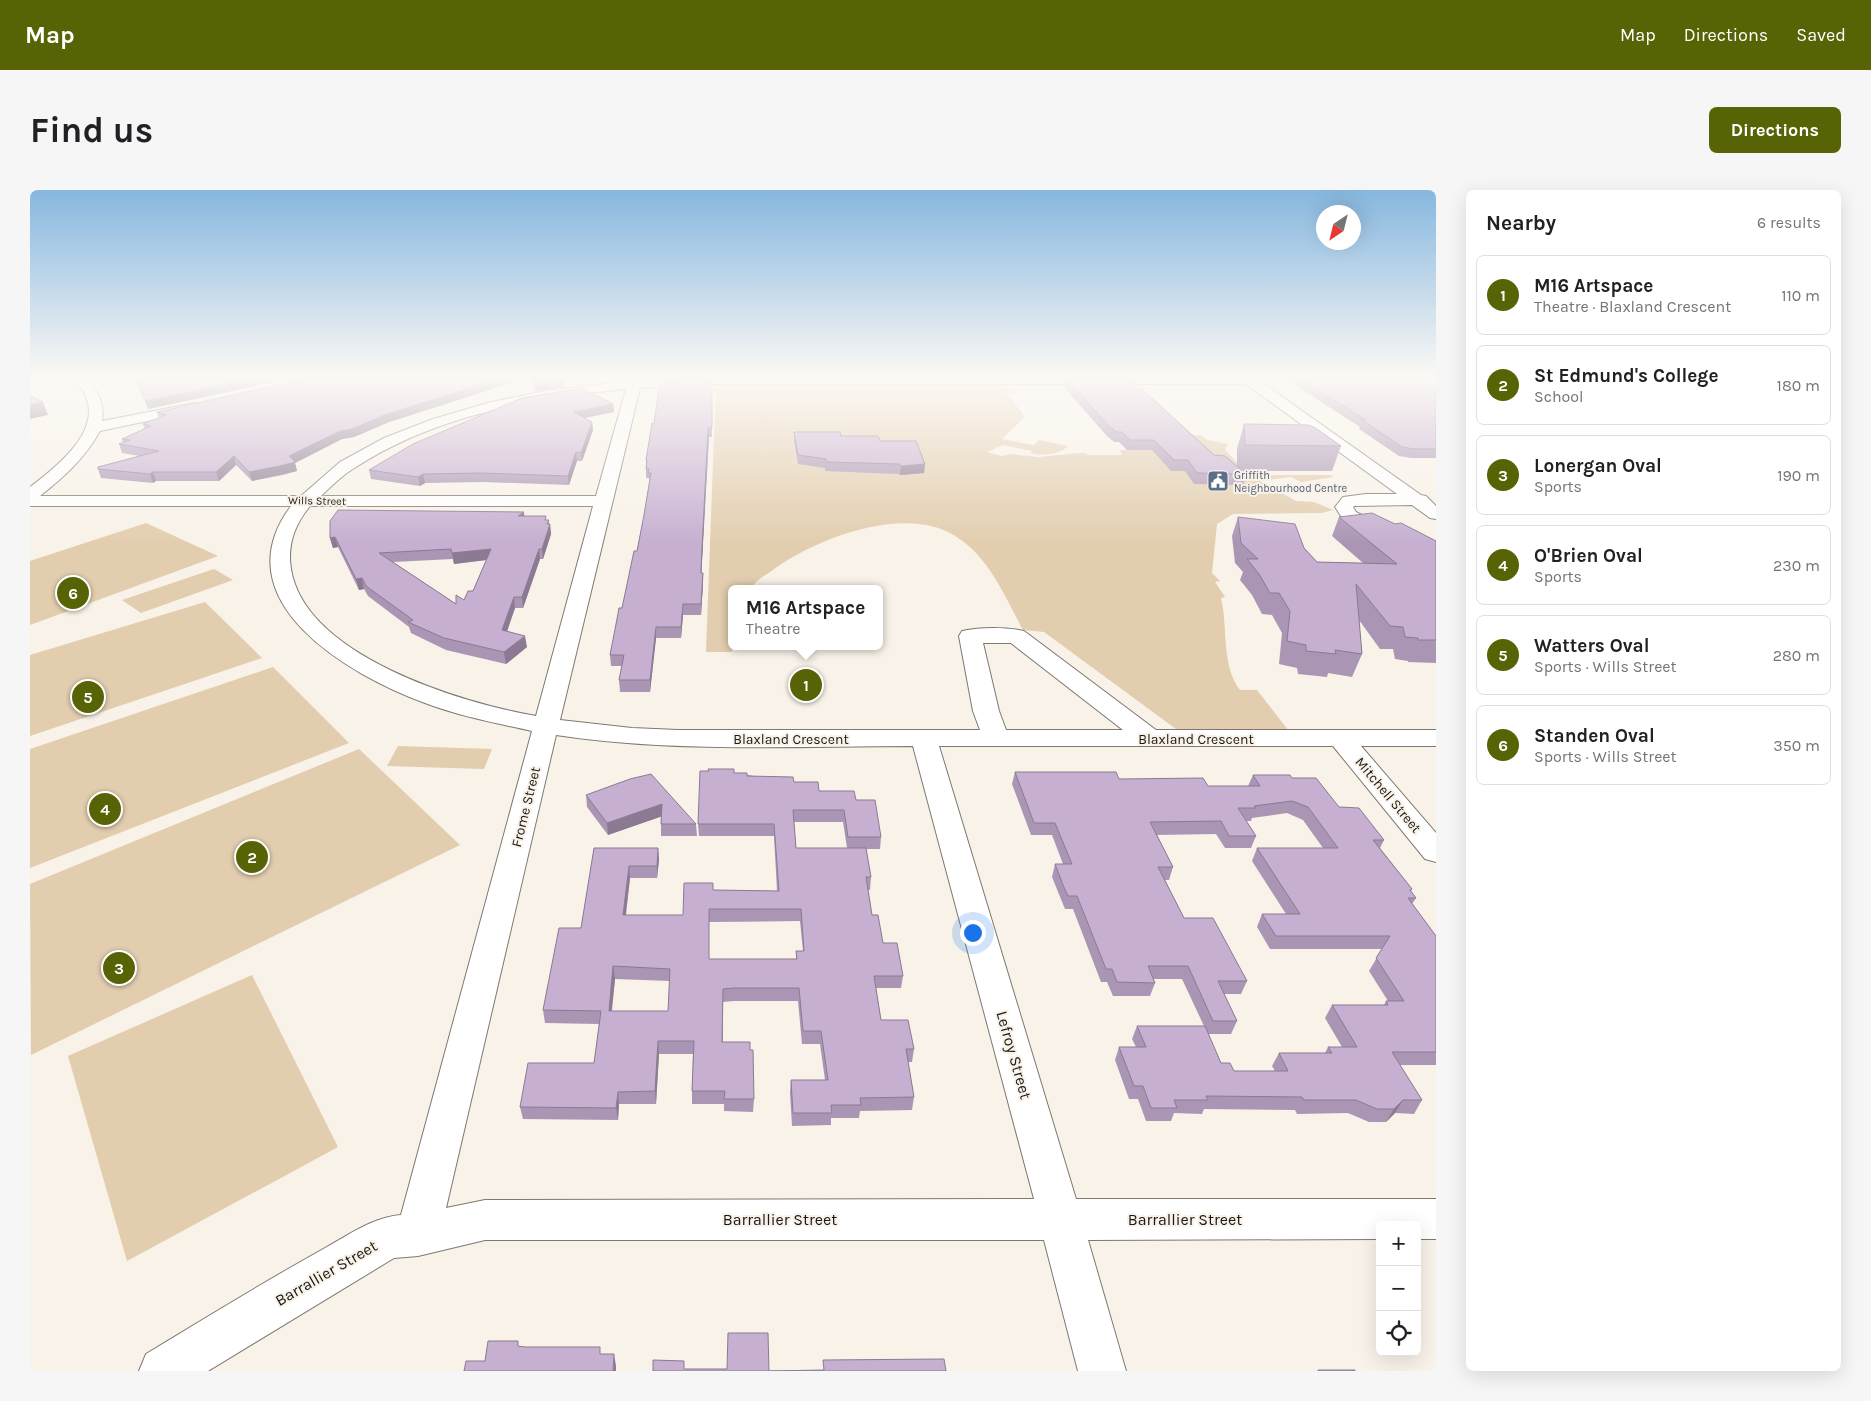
<!DOCTYPE html>
<html lang="en">
<head>
<meta charset="utf-8">
<style>
  :root { --surface:#fff; --page:#f6f6f6; --text:#202124; --muted:#757577; --line:#e0e0e0; --accent:#576305 }
  body { margin:0; font-family:Karla,sans-serif; background:var(--page); color:var(--text) }
  .controls { position:absolute; right:15px; bottom:15px; display:grid; overflow:hidden; border-radius:8px; box-shadow:0 5px 20px #0002 }
  .controls button { width:45px; height:45px; display:grid; place-items:center; padding:0; border:0; border-bottom:1px solid var(--line); background:var(--surface); color:var(--text); font:25px sans-serif }
  .compass { position:absolute; left:1286px; top:15px; width:45px; height:45px; border-radius:50%; background:var(--surface); box-shadow:0 5px 20px #0002; rotate:215deg }
  .you { position:absolute; left:942px; top:742px; width:18px; height:18px; margin:-12px; border:4px solid #fff; border-radius:50%; background:#1a73e8; box-shadow:0 0 0 8px #1a73e833 }
  .badge { display:grid; place-items:center; width:32px; height:32px; border-radius:50%; background:var(--accent); color:#fff; font-size:16px; font-weight:700 }
  .pin { position:absolute; translate:-50% -50%; border:2px solid #fff; box-shadow:0 1px 5px #0006 }
  .popup { position:absolute; left:698px; top:395px; width:155px; height:65px; box-sizing:border-box; display:grid; place-content:center; border-radius:8px; background:var(--surface); filter:drop-shadow(0 1px 4px #0005); font-size:16px; white-space:nowrap; color:var(--muted) }
  .popup b { font-size:19px; color:var(--text) }
  .popup::after { content:''; position:absolute; left:50%; top:100%; margin-left:-10px; border:10px solid transparent; border-top-color:var(--surface) }
  .list { margin:0; padding:0; list-style:none }
  h2 { display:flex; justify-content:space-between; align-items:center; height:65px; margin:0; padding:0 20px; font-size:21px }
  h2 small { font-size:16px; font-weight:400; color:var(--muted) }
  .list li { display:grid; grid-template-columns:32px 1fr auto; gap:15px; align-items:center; box-sizing:border-box; height:80px; margin:0 10px 10px; padding:0 10px; border:1px solid var(--line); border-radius:8px }
  .list b { display:block; font-size:19px; white-space:nowrap }
  .list p { margin:0; font-size:16px; white-space:nowrap; color:var(--muted) }
  .list em { font-size:16px; font-style:normal; color:var(--muted) }
  .icon { flex:none; width:28px; height:28px; fill:none; stroke:currentColor; stroke-width:2; stroke-linecap:round; stroke-linejoin:round }
  .map { position:relative; flex:none; width:1406px; height:1181px; overflow:hidden; border-radius:8px }
  header { display:flex; align-items:center; gap:30px; box-sizing:border-box; height:70px; padding:0 25px; background:var(--accent); color:#fff }
  header strong { font-size:24px }
  nav { display:flex; gap:28px; margin-inline-start:auto; font-size:18px }
  .intro { display:flex; align-items:center; justify-content:space-between; box-sizing:border-box; height:120px; padding:0 30px }
  h1 { margin:0; font-size:35px }
  .button { padding:12px 22px; border-radius:8px; background:var(--accent); color:#fff; font-size:18px; font-weight:700 }
  main { display:flex; gap:30px; padding:0 30px }
  aside { flex:1; background:var(--surface); border-radius:8px; box-shadow:0 5px 20px #0002 }
  .map>svg:first-child { display:block }
  .green { fill:#e2cdae }
  .lines { fill:none; stroke-linecap:round; stroke-linejoin:round }
  .minor-casing { stroke:#7e7870; stroke-width:2 }
  .minor { fill:#fff; fill-rule:evenodd }
  .wall { fill:#aa96b4; fill-rule:evenodd }
  .shaded-wall { fill:#8b7a92 }
  .building { fill:#c6afd1; stroke:#8b7a92; fill-rule:evenodd }
  .labels { text-anchor:middle; dominant-baseline:central; stroke-width:4; stroke-linejoin:round; paint-order:stroke }
  .far-service-label { font-size:11px; fill:#4e5e75; stroke:#f8f2e8; text-anchor:start }
  .far-street-label { font-size:11px; fill:#1b1916; stroke:#f8f2e8 }
  .street-label { font-size:14px; fill:#1b1916; stroke:#f8f2e8 }
  .near-street-label { font-size:16px; fill:#1b1916; stroke:#f8f2e8 }
</style>
</head>
<body>
<header>
<strong>Map</strong>
<nav><a>Map</a><a>Directions</a><a>Saved</a></nav>
</header>
<div class="intro"><h1>Find us</h1><a class="button">Directions</a></div>
<main>
<div class="map">
<svg width="1406" height="1181" viewBox="0 0 1406 1181">
  <rect width="100%" height="100%" fill="#f8f2e8"/>
  <path class="green" d="M686 192H965L986 203H977L995 227 972 249 1004 255 1009 250 1038 256C1030 265 1011 266 1000 263L1002 261 973 255 957 262 972 266 981 264 1008 267 1050 263H1056L1058 265H1092L1090 261 1091 260H1163L1147 245H1170L1178 250 1198 254 1195 260 1219 285H1301L1304 287 1271 292 1261 287 1230 291 1266 311 1284 312 1303 320 1291 323 1203 324 1187 334 1182 383 1190 391 1185 392 1195 407 1191 408C1198 437 1191 475 1210 500H1227L1258 540 1146 539 1014 442 993 440C974 405 957 361 918 342 867 317 782 350 740 382 734 386 723 392 722 399H702V462H676Z
    M116 333 188 366 0 435V371Z
    M184 379 203 390 111 423 92 410Z
    M175 412 232 468 0 546V465Z
    M243 477 319 553 0 678V559Z
    M368 556 462 559 454 579 357 576Z
    M329 559 430 655 1 865 0 694Z
    M222 785 308 957 97 1071 38 866Z"/>
  <g class="lines">
    <g class="minor-casing">
      <path id="minor" d="M44 189H58C68 203 75 214 72 231L165 213 170 214 172 217 170 220 165 221 70 241C55 268 34 287 10 306H271L310 272 354 248 403 229 461 212 515 201 598 191V189H1227L1391 305 1396 306 1406 316V329L1400 328 1382 315 1324 316 1323 317 1326 322 1360 340 1362 344 1360 348C1346 351 1325 339 1315 330 1311 327 1308 321 1305 317L1313 307 1336 304H1367L1216 194H666L610 198 530 530 602 538 648 540H950L943 521 929 446 932 441C950 437 976 437 994 441L1126 540H1406V556H1331L1406 643V672L1395 669 1303 556H909L1046 1009H1406V1049H1387V1035H1350V1049L1058 1050 1096 1181H1048L1014 1050H455L388 1066 364 1068 178 1181H109L116 1164C175 1128 234 1092 295 1058 319 1045 343 1027 371 1025L502 541C466 533 429 526 395 513 319 485 190 411 261 316H0V297C25 278 73 241 55 205 53 199 48 194 44 189ZM596 199 566 306H291C301 297 311 286 323 279 403 226 502 208 596 199ZM280 316H563L506 526C431 513 275 466 261 379 257 355 265 334 280 316ZM953 453H981L1093 540H976L969 521ZM526 545C644 563 764 556 883 556L1004 1009 455 1010 416 1018Z"/>
    </g>
    <use href="#minor" class="minor"/>
  </g>
  <path class="wall" d="M104 189H257L118 219 109 195Z
    M274 189H493L359 232 324 247 312 249 265 273 267 281 253 285 222 291 206 275 189 291H126L123 293 71 288 68 279 110 266 92 263 89 254 93 253 92 249 115 239 113 234 129 228 127 222Z
    M501 189H543L534 190 535 197 505 201Z
    M682 189V247H679L671 383H673V393L671 425H653L651 448H626L620 502H590L589 490 592 476H581L580 465 607 361 614 325 619 292V288H616V270L624 234Z
    M1035 189H1101L1184 265 1207 276V259L1214 234 1311 256 1302 281H1213L1216 284 1213 295 1164 294 1155 281H1141L1122 260H1097L1089 252H1084L1076 245 1033 196Z
    M1256 189H1406V268H1381L1369 266 1329 239 1330 237Z
    M583 214 584 222 554 228 562 232 563 240 552 271H547L539 295 453 292 395 293 390 296 341 289 339 280Z
    M764 242 811 246 850 251 895 274 894 283 870 285 868 284 795 281V278L768 274 764 251Z
    M494 322V326H516V330L519 334H520L521 344 513 369H510L493 418H485L477 442 497 457 476 474 416 460 381 443 379 437 338 406 334 399 329 400 308 357 303 358 300 348ZM423 369 424 374 457 370 443 401 434 410 426 414 363 372Z
    M1208 327 1274 358 1287 372 1333 373 1302 346 1309 327 1365 334 1406 351V473L1378 472V471L1365 469 1363 459H1350L1329 430 1332 464 1322 487 1298 483 1297 487 1268 484 1267 478 1249 474 1252 443 1242 425 1232 424 1222 405 1210 390 1213 382 1205 373 1202 346Z
    M985 582 1089 589 1178 596H1218L1223 585 1262 588 1309 617 1354 650 1350 658 1382 699 1381 701 1386 708 1382 714 1406 746V875H1370L1392 910 1384 924 1365 923 1356 932H1339L1318 923 1267 924 1265 920 1174 919 1172 924 1144 923 1141 931H1116L1108 909H1099L1085 870 1089 857H1106L1102 849 1107 836H1174L1152 789H1123L1125 793 1120 806H1083L1077 792H1071L1043 719H1035L1022 687 1025 674H1033L1022 645H1001L982 594ZM1257 623 1273 630 1293 658H1227L1222 671 1256 724H1232L1227 737 1240 759H1352L1339 781 1358 811H1356L1354 815H1302L1295 828 1312 857H1298L1295 863H1249L1242 876 1245 881H1204L1191 873 1178 844H1201L1207 831 1194 804H1211L1217 791 1154 728 1135 690H1139L1143 677 1127 645 1186 644 1195 658H1221L1226 646 1216 631H1221L1222 628Z
    M704 583 764 592 789 601 826 610 851 647 850 659H836L841 687 840 700H838L842 725 853 753 873 786 871 798H846L851 830 884 859 882 872H878L884 907 882 920 830 921 829 928H801V935L762 936 760 903 761 890H795L790 854H772L768 811H704L693 812V852L724 909 723 922 694 921V914H662V901L663 864H629L626 914H589L588 930 493 929 490 917 564 873 569 834 515 833 513 820 551 738 564 658H628L629 670 627 688H600L596 725H653L683 700 747 701 744 646H669L668 634ZM764 632H813L817 658H766ZM770 731 773 761H766V769H679V732ZM585 789 640 791 638 821H582Z
    M556 605 666 634 667 646H631V626L578 645 557 617Z"/>
  <path class="shaded-wall" d="M220 189H257L118 219 115 211Z
    M468 189H493L359 232 324 247 312 249 265 273 267 281 222 291 219 282 259 266 310 241 357 224Z
    M525 189H543L534 190 535 197 505 201 504 193Z
    M13 212 18 225 0 229V215Z
    M583 214 584 222 544 230 543 222Z
    M562 232 563 240 552 271 551 263Z
    M678 238 679 247 671 389V379Z
    M546 262 547 271 539 295 538 286Z
    M204 266 206 275 189 291 186 282Z
    M895 274 894 283 870 285 871 276Z
    M123 282 126 291 123 293 120 284Z
    M393 284 395 293 390 296 388 287Z
    M494 322 495 331 488 326Z
    M519 330V336L520 334 521 344 513 369 512 359Z
    M305 347 308 357 303 358 300 348Z
    M461 359 463 369 424 374 422 363Z
    M509 359 510 369 493 418 492 407Z
    M673 383V393L671 425V414Z
    M332 388 334 399 329 400 326 389Z
    M484 407 485 418 473 452 472 440Z
    M653 414V425L651 448V437Z
    M626 437V448L620 502V490Z
    M495 446 497 457 476 474 474 462Z
    M632 614 633 626 578 645 577 633Z
    M628 658 629 670 627 688V676Z
    M599 676 600 688 594 737 593 725Z
    M583 776 585 789 580 833 579 821Z
    M628 851 629 864 626 914 625 901Z
    M588 902 589 914 588 930 586 918Z
    M1373 910 1365 923 1356 932 1364 919Z
    M584 1164 586 1176V1181H583Z"/>
  <path class="building" d="M107 189H220L115 211Z
    M274 189H468L357 224 322 239 310 241 259 266 265 272 250 276 219 282 204 266 186 282H123L120 284 68 279V277L129 261 89 254 100 250 92 249 121 236 113 234 136 225 127 222Z
    M503 189H534L504 193Z
    M666 189H682V238H678L671 379V383H673L671 414H653L651 437H626L620 490H589L594 465H580L587 429 589 418H592L604 361H607L614 325 621 283H618L619 279H616L617 270H616L622 233 624 234 630 191Z
    M1037 189H1101L1184 265 1195 266 1216 284 1167 283 1158 270H1144L1124 250H1100L1092 242H1086L1078 235Z
    M1270 189H1406V259H1384L1372 257 1332 230H1336Z
    M552 198 583 214 543 222 562 232 551 263 546 262 538 286 451 283 393 284 388 287 339 280 383 254 492 208Z
    M0 206 13 212 0 215Z
    M1214 234 1278 235 1284 237 1311 256 1215 255Z
    M764 242H810L811 246H848L850 251H886L895 274 871 276 869 274 796 272V269L768 265Z
    M308 320 494 322 488 326H516L515 330H519L517 334H520L512 359H509L492 407H484L472 440 495 446 474 462 414 448 378 432 383 430 336 396 332 388 326 389 305 347 300 348V331ZM421 359 422 363 461 359 443 401H438L434 410 426 405V414L349 363Z
    M1342 323 1365 334 1371 333 1406 351V450H1388V448L1375 447 1373 437 1360 436 1326 394 1332 464 1305 460 1306 464 1276 461V455L1257 451 1260 421 1249 403H1240L1229 384 1217 369H1228L1211 353 1208 327 1265 334 1274 358 1287 372 1367 374 1309 327Z
    M678 579H704V583H717V586L763 587 764 592H788L789 601H824L826 610H845L851 647H818L814 620H763L766 658H836L841 687H836L842 725H848L853 753H867L873 786H844L851 830H878L884 859H876L884 907 830 908 831 915H801L802 923H763L761 890H798L791 841H773L769 798H704L693 799 692 852H720V860H723L724 909H694L695 901H662L664 851H628L625 901 588 902 586 918 490 917 498 873H564L571 821 513 820 529 738H551L564 658H628L627 676H599L593 725H653L654 693H683V700L749 701 744 634H668L670 581H679ZM679 719H771L774 761H766L767 769H679ZM583 776 640 779 638 821H579Z
    M985 582H1086L1089 589 1173 588 1178 596H1230L1223 585H1260L1262 588H1286L1309 617 1329 618 1354 650H1343L1382 699 1380 700 1386 708H1378L1406 746V862H1362L1392 910H1373L1364 919H1347L1326 910H1274L1272 907 1176 906 1178 910H1144L1147 918H1121L1113 896H1104L1089 857H1116L1107 836H1175L1191 873H1200L1204 881H1258L1249 863H1302L1298 857H1327L1302 815H1358L1356 811H1374L1346 768 1360 746H1246L1232 724H1270L1227 658H1308L1278 617 1262 611 1224 616 1226 618H1208L1226 646H1199L1191 631 1120 632 1143 677H1128L1154 728H1183L1217 791H1188L1207 831H1183L1158 776H1118L1125 793 1087 792 1082 779H1076L1047 706H1038L1033 695 1025 674H1042L1025 633H1004Z
    M621 584 666 634H631L632 614 577 633 556 605 600 589Z
    M698 1143H738L739 1181 794 1180 793 1170 914 1169 916 1181H623V1170L654 1171V1179H697Z
    M458 1151H488V1156L495 1157H570V1164H584L583 1181H434L436 1171H455Z
    M1288 1180H1325V1181H1288Z"/>
  <linearGradient id="sky" x2="0" y2="1"><stop stop-color="#86b7df"/><stop offset="0.53" stop-color="#fcf9f5"/><stop offset="1" stop-color="#fcf9f5" stop-opacity="0"/></linearGradient>
  <rect width="1406" height="354" fill="url(#sky)"/>
  <defs>
    <g id="civic-square" transform="scale(1.125)"><rect x="-9" y="-9" width="18" height="18" rx="4" fill="#5c6f8a" stroke="#f8f2e8"/><path d="M-.6-6.5H3V-4.5H.6V-3L4-1V1h2V6H-6V1h2V-1L-.6-3ZM-1.2 2.5V6h2.4V2.5Z" fill="#fff"/></g>
  </defs>
  <g fill-rule="evenodd">
    <use href="#civic-square" x="1188" y="291"/>
  </g>
  <g class="labels">
    <g class="far-service-label">
      <text x="1204" y="285">Griffith<tspan x="1204" dy="13">Neighbourhood Centre</tspan></text>
    </g>
    <g class="far-street-label">
      <text transform="translate(287 311) rotate(1)">Wills Street</text>
    </g>
    <g class="street-label">
      <text x="761" y="549">Blaxland Crescent</text>
      <text x="1166" y="549">Blaxland Crescent</text>
      <text transform="translate(1358 605) rotate(50)">Mitchell Street</text>
      <text transform="translate(496 617) rotate(-76)">Frome Street</text>
    </g>
    <g class="near-street-label">
      <text transform="translate(984 865) rotate(74)">Lefroy Street</text>
      <text x="750" y="1029">Barrallier Street</text>
      <text x="1155" y="1029">Barrallier Street</text>
      <text transform="translate(296 1083) rotate(-30)">Barrallier Street</text>
    </g>
  </g>
</svg>
<div class="controls">
<button>+</button>
<button>−</button>
<button><svg class="icon" aria-label="locate" viewBox="0 0 24 24"><circle cx="12" cy="12" r="6"/><path d="M12 2v4M12 18v4M2 12h4M18 12h4"/></svg></button>
</div>
<svg class="compass" viewBox="-18 -18 36 36"><path d="M0-13l5 13h-10z" fill="#e53935"/><path d="M0 13l5-13h-10z" fill="#757577"/></svg>
<div class="you"></div>
<div class="pin badge" style="left:776px;top:495px">1</div>
<div class="popup"><b>M16 Artspace</b>Theatre</div>
<div class="pin badge" style="left:222px;top:667px">2</div>
<div class="pin badge" style="left:89px;top:778px">3</div>
<div class="pin badge" style="left:75px;top:619px">4</div>
<div class="pin badge" style="left:58px;top:507px">5</div>
<div class="pin badge" style="left:43px;top:403px">6</div>
</div>
<aside>
<h2>Nearby<small>6 results</small></h2>
<ul class="list">
<li><span class="badge">1</span><div><b>M16 Artspace</b><p>Theatre · Blaxland Crescent</p></div><em>110 m</em></li>
<li><span class="badge">2</span><div><b>St Edmund's College</b><p>School</p></div><em>180 m</em></li>
<li><span class="badge">3</span><div><b>Lonergan Oval</b><p>Sports</p></div><em>190 m</em></li>
<li><span class="badge">4</span><div><b>O'Brien Oval</b><p>Sports</p></div><em>230 m</em></li>
<li><span class="badge">5</span><div><b>Watters Oval</b><p>Sports · Wills Street</p></div><em>280 m</em></li>
<li><span class="badge">6</span><div><b>Standen Oval</b><p>Sports · Wills Street</p></div><em>350 m</em></li>
</ul>
</aside>
</main>
</body>
</html>
